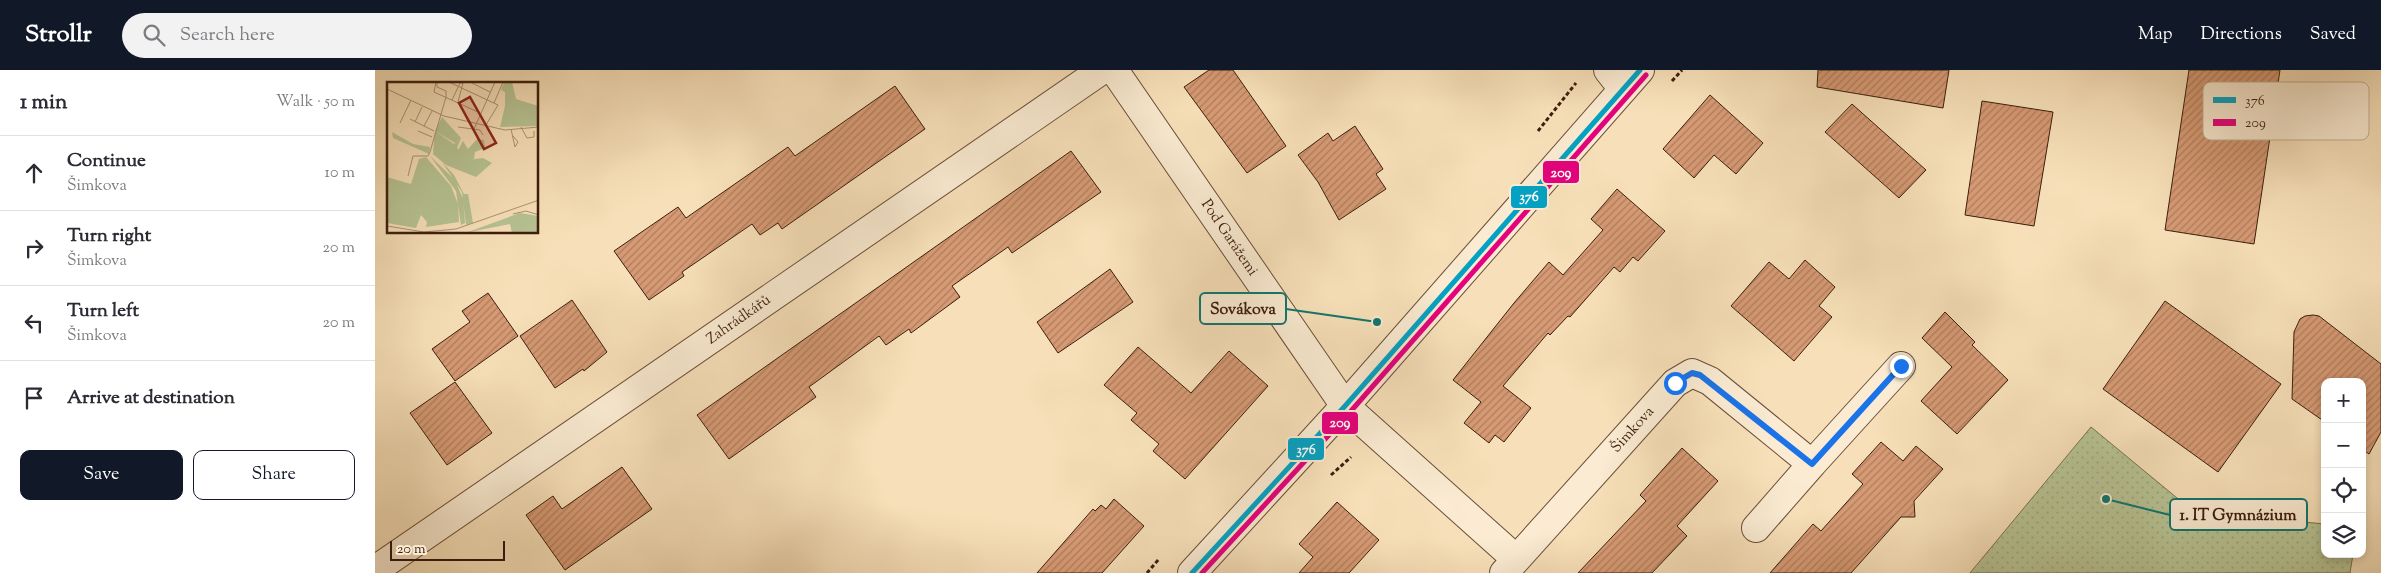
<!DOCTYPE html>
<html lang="en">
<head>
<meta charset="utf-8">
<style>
  :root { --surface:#fff; --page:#f2f2f3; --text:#2b2b33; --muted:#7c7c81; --line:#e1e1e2; --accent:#111827 }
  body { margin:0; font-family:"Sorts Mill Goudy",serif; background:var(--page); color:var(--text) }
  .controls { position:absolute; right:15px; bottom:15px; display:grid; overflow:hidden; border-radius:10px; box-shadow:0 2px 8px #0003 }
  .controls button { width:45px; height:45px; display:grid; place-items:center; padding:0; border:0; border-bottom:1px solid var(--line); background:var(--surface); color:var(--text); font:25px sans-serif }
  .scale { position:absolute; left:15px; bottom:12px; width:115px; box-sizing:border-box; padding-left:5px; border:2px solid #3c1e0e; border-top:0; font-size:14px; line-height:18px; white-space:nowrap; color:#3c1e0e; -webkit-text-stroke:4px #faebd2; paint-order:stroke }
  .stop { position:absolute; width:15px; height:15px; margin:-11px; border:4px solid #1a73e8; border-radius:50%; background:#fff }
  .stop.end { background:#1a73e8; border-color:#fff; box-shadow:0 1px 5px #0008 }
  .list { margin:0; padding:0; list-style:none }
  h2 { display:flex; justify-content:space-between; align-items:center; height:65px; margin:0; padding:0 20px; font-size:21px }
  h2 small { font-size:16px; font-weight:400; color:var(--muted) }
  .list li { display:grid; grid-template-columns:32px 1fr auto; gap:15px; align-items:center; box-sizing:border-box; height:75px; padding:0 20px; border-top:1px solid var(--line) }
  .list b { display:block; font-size:19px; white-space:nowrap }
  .list p { margin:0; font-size:16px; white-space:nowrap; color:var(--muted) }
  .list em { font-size:16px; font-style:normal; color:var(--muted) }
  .actions { display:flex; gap:10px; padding:15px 20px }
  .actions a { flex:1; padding:11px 0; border:1px solid var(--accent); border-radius:10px; text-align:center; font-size:18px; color:var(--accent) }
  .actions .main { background:var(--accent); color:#fff }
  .icon { flex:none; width:28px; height:28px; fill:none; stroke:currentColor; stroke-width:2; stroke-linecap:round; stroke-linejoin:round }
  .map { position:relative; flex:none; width:2006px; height:503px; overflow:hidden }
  header { display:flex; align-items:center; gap:30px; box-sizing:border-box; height:70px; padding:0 25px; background:var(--accent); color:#fff }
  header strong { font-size:24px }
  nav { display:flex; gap:28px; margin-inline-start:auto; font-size:18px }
  .search { width:350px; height:45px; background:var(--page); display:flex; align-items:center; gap:12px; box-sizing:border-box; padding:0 18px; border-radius:28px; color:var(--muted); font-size:19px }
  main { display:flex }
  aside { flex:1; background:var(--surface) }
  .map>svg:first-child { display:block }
  .garden { fill:url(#garden-dots); stroke:#7a7051 }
  .building { fill:url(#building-hatch); stroke:#3c1e0e }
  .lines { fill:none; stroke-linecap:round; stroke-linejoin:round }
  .minor-casing { stroke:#6b4e39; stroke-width:30 }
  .tertiary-casing { stroke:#6b4e39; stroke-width:30 }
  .path { stroke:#3c1e0e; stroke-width:3; stroke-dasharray:4 2.5; stroke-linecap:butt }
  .minor { stroke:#faebd2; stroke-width:28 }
  .tertiary { stroke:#faebd2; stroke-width:28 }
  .bus-1-casing { stroke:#faebd2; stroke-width:9 }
  .bus-2-casing { stroke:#faebd2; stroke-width:9 }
  .bus-1 { stroke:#03a2c4; stroke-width:5 }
  .bus-2 { stroke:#e5007d; stroke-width:5 }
  .route { stroke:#1a73e8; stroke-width:6 }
  .labels { text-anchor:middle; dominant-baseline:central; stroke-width:5; stroke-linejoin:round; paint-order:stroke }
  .street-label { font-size:15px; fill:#3c1e0e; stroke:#faebd2 }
  .inset-road { fill:none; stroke:#ac9275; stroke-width:1 }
  .view { fill:#8f2418; fill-opacity:0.15; stroke:#8f2418; stroke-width:2.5 }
  .inset-edge { fill:none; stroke:#3c1e0e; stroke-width:2.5 }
  .key { fill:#faebd2; stroke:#c1ae97; stroke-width:1 }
  .key-label { font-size:14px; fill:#3c1e0e }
  .leader { fill:none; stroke:#0f766e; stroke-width:2 }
  .callout-dot { fill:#0f766e; stroke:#faebd2; stroke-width:2 }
  .callout { fill:#faebd2; stroke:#0f766e; stroke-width:2 }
  .callout-label { font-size:16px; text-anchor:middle; font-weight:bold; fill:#3c1e0e }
  .line-badge { stroke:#faebd2; stroke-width:2 }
  .badge-label { font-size:14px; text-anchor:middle; font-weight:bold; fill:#fff }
</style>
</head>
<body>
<header>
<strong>Strollr</strong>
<div class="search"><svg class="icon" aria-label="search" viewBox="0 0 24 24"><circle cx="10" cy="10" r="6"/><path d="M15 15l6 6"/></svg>Search here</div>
<nav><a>Map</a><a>Directions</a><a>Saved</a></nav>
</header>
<main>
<aside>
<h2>1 min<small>Walk · 50 m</small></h2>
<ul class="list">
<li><svg class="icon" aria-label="ahead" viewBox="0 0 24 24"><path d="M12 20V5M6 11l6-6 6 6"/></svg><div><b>Continue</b><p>Šimkova</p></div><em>10 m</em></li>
<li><svg class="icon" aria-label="right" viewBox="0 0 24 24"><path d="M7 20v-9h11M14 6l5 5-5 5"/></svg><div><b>Turn right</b><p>Šimkova</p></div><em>20 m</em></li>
<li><svg class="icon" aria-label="left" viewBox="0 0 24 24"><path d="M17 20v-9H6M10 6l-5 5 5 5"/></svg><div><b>Turn left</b><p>Šimkova</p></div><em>20 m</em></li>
<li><svg class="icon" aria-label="arrive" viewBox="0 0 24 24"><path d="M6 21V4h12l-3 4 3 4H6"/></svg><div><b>Arrive at destination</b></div></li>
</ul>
<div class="actions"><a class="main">Save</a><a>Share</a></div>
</aside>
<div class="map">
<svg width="2006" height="503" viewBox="0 0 2006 503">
  <defs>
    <pattern id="garden-dots" width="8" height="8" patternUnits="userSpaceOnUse" patternTransform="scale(1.25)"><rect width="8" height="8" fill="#b7c394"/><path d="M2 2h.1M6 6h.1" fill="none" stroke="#9ea77e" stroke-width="1.8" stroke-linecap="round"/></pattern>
    <pattern id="building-hatch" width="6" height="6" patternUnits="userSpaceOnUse" patternTransform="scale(1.25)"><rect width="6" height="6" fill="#d69a74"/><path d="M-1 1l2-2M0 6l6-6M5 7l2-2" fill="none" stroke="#af7d5e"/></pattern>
  </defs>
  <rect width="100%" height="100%" fill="#f7e0b9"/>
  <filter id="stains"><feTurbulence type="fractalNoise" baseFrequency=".004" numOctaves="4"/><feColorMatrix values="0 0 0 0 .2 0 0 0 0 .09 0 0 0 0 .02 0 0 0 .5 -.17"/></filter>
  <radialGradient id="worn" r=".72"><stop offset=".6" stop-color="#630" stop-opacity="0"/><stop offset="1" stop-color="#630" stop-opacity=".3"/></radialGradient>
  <path class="garden" d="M1716 357 1819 442 1950 454V484H1978L1975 503H1595Z"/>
  <path class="building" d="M834 0H858L911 76 872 103 809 17Z
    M1443 0H1574L1568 38 1442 17Z
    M1814 0H1905L1879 174 1790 160Z
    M520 16 550 59 407 159 403 153 385 165 377 154 307 202 309 206 274 230 239 181 303 137 311 148 413 77 420 86Z
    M1335 25 1388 73 1361 104 1339 85 1319 108 1288 79Z
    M1607 31 1678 42 1659 156 1590 145Z
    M1477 34 1551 100 1524 128 1450 62Z
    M980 56 1008 99 1001 104 1011 119 964 150 943 112 923 85 953 63 958 71Z
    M696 81 726 122 637 183 633 177 577 216 585 227 536 263 534 259 511 275 504 266 434 317 441 327 354 389 322 345Z
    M1242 119 1290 161 1263 191 1258 187 1245 202 1239 197 1195 247 1193 246 1175 265 1173 263 1128 316 1156 338 1129 372 1120 365 1114 373 1089 353 1106 332 1078 310 1139 233 1174 192 1188 205 1228 160 1216 149Z
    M1430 190 1460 217 1444 236 1457 247 1419 291 1356 236 1394 192 1414 209Z
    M735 199 758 232 683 283 662 252Z
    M113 223 143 266 80 311 57 279 95 252 87 241Z
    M197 230 232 282 209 301 208 299 180 318 145 266Z
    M1790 231 1906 314 1843 402 1728 319Z
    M1570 242 1600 272 1597 275 1633 310 1582 364 1546 331 1577 297 1547 268Z
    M1938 245 1944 246 2006 294V362L1994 384 1987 379V312H1950V352L1917 329 1919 262 1925 249 1930 246Z
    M763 277 816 323 854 281 893 316 810 409 778 381 784 374 756 350 762 343 729 315Z
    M80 312 117 363 72 395 35 343Z
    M1506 372 1528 391 1541 376 1568 399 1539 431 1540 447H1526L1476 503H1395L1438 454 1446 461 1488 414 1477 404Z
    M1307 378 1343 411 1302 456 1312 466 1277 503H1203L1271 431 1265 425Z
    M247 397 277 439 190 500 151 445 178 426 187 439Z
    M739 429 769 456 727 503H662L718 439 720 441 726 435 731 439Z
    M962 432 1004 470 974 503H924L938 487 924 474Z"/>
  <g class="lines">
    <g class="minor-casing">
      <path id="minor" d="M739 0 970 336 1141 489
        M1233 0 1248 19
        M1381 458 1437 394
        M0 500 727 0
        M1129 503 1300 313 1317 303 1335 311 1437 394 1526 296"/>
    </g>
    <g class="tertiary-casing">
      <path id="tertiary" d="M817 503 970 336 1265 0"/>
    </g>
    <path class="path" d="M1297 11 1307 0
      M1163 61 1201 13
      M956 405 976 387
      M772 503 784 489"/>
    <use href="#minor" class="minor"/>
    <use href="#tertiary" class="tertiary"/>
    <g class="bus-1-casing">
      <path id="bus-1" d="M817 503 970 336 1265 0"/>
    </g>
    <g class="bus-2-casing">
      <path id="bus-2" d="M827 503 976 341 1271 5"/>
    </g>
    <use href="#bus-1" class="bus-1"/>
    <use href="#bus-2" class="bus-2"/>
  </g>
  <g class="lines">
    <path class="route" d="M1300 313 1317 303 1325 305 1437 394 1526 296"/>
  </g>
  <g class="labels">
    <g class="street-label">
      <text transform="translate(854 168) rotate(56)">Pod Garážemi</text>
      <text transform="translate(364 250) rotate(-35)">Zahrádkářů</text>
      <text transform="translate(1258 360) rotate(-48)">Šimkova</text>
    </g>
  </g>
  <g transform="translate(12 12)">
    <rect width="151" height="151" fill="#f7e0b9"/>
    <path d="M43 74 68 98 76 117 78 141 74 143 69 109ZM39 75 64 104 71 122 72 140 39 145 40 140 34 133 29 146 0 141V95L24 102 32 77ZM55 80 67 93 77 112H81L86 141 79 143 75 110ZM133 131 151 134V151H125L123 142 78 151Z" fill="#b7c394"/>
    <path d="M55 35 74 56 68 61 48 49ZM5 50 26 62 43 65 42 72 6 56Z" fill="#b7c394"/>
    <path d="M117 0H125L129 17 151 24V44L113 45 118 24V10L114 8ZM48 49 67 62 74 56 70 66 84 78 96 76 105 81 89 95 59 83 46 72Z" fill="#b7c394"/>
    <path d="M90 57 97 58 98 66 88 70 87 77 96 76 84 78 70 70 76 59 81 67Z" fill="#b7c394"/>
    <path class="inset-road" d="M49 0 47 10 93 31M62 0 111 23 99 43M83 0 103 10M0 7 57 34 118 48 152 45M65 18 73 1H76L71 20M107 21 116 0M23 37 47 49M28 40 35 25M13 41 24 18M37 44 45 29M71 45 93 48 96 53M134 45 140 56 147 55V49M87 47 108 0M124 47 128 65 131 60 126 54M31 49 45 55M21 94 26 74H41L43 70 59 15V9L50 5V0M126 132 139 129 152 133M0 144 37 150 69 147 152 118"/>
    <path class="view" d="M83 15 109 61 97 67 72 21Z"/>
    <rect width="151" height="151" class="inset-edge"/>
  </g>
  <rect x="1828" y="12" width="166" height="58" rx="8" class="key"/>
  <rect x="1838" y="27" width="23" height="6" fill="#03a2c4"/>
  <rect x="1838" y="49" width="23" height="7" fill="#e5007d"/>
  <g class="key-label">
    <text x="1870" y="35">376</text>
    <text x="1870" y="57">209</text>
  </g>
  <path class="leader" d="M1002 252L911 239M1731 429L1795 445"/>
  <g class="callout-dot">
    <circle cx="1002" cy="252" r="5"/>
    <circle cx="1731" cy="429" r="5"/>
  </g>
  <g class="callout">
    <rect x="825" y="223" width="86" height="31" rx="5"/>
    <rect x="1795" y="429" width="137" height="31" rx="5"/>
  </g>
  <g class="callout-label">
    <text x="868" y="244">Sovákova</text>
    <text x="1863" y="450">1. IT Gymnázium</text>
  </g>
  <g class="line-badge">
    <rect x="1167" y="90" width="38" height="24" rx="5" fill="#e5007d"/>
    <rect x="1135" y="115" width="38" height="24" rx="5" fill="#03a2c4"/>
    <rect x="946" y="341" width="38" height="24" rx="5" fill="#e5007d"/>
    <rect x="912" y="367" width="38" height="24" rx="5" fill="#03a2c4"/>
  </g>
  <g class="badge-label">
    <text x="1186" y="107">209</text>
    <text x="1154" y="131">376</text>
    <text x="965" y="357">209</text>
    <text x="931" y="384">376</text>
  </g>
  <rect width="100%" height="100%" filter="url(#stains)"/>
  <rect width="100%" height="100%" fill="url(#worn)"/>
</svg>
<div class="controls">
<button>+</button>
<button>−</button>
<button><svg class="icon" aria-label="locate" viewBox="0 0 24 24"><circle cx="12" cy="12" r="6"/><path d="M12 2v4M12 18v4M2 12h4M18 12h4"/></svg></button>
<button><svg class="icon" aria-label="layers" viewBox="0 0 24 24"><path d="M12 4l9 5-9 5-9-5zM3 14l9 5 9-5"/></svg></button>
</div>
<div class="scale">20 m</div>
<div class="stop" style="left:1300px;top:313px"></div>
<div class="stop end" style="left:1526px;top:296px"></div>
</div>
</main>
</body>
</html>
